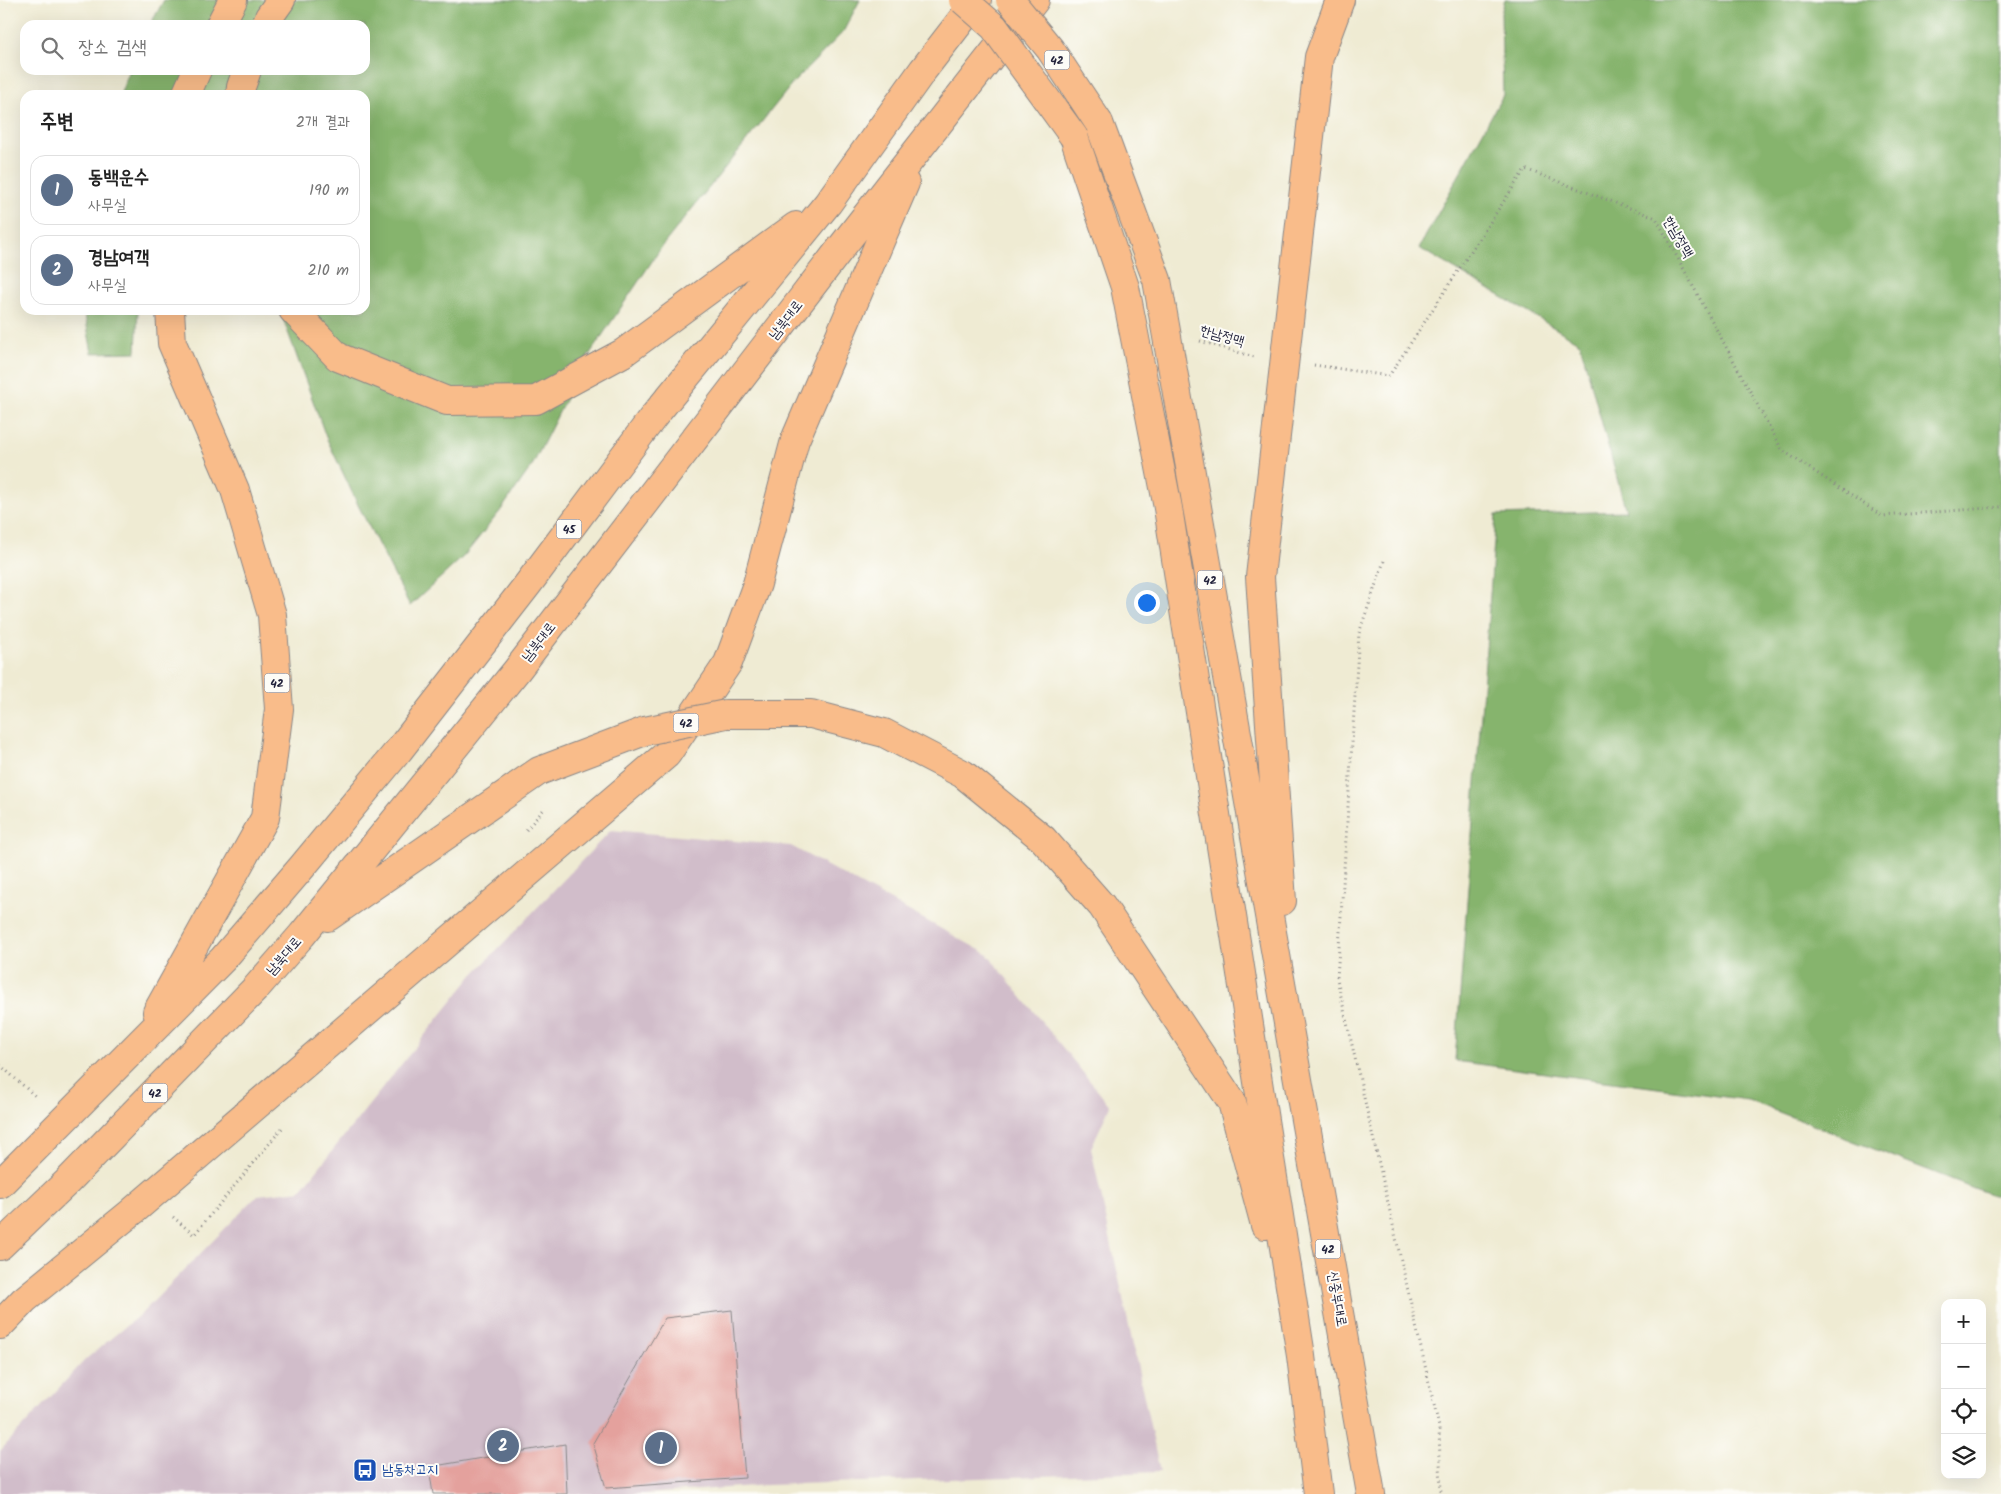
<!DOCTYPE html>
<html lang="ko">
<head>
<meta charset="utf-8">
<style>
  :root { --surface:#fff; --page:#f2f2f2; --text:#222; --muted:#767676; --line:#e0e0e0; --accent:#0b8043 }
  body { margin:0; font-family:Kalam,"Poor Story",sans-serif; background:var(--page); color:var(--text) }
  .controls { position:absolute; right:15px; bottom:15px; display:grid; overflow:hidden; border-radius:10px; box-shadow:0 5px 20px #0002 }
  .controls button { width:45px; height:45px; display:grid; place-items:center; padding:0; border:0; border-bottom:1px solid var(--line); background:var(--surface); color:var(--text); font:25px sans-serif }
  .you { position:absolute; left:1146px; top:602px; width:18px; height:18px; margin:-12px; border:4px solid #fff; border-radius:50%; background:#1a73e8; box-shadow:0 0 0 8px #1a73e833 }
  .badge { display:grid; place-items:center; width:32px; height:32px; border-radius:50%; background:var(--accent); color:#fff; font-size:16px; font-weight:700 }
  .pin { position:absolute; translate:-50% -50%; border:2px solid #fff; box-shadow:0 1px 5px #0006 }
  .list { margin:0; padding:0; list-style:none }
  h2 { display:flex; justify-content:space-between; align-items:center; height:65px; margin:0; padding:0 20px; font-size:21px }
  h2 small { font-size:16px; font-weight:400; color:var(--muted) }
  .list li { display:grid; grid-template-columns:32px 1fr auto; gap:15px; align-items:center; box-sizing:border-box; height:70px; margin:0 10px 10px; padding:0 10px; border:1px solid var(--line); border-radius:15px }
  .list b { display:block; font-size:19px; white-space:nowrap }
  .list p { margin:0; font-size:16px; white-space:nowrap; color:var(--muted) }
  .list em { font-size:16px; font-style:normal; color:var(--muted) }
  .icon { flex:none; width:28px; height:28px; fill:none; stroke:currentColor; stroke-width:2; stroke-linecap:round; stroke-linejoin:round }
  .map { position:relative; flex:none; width:2001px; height:1494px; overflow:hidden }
  .search { position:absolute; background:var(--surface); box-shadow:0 5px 20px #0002; left:20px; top:20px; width:350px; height:55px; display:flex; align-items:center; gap:12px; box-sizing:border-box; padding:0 18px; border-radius:15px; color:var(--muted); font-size:19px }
  .panel { position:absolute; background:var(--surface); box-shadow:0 5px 20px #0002; left:20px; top:90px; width:350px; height:225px; border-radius:15px }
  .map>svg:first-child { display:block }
  .industrial { fill:#d1bdca }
  .forest { fill:#86b46d; stroke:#546b54 }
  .building { fill:#e4a19d }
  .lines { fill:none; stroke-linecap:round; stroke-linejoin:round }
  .highway-casing { stroke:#888687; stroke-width:30 }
  .path { stroke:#888687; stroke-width:3; stroke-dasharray:1 4; stroke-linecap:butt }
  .highway { stroke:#f9bc8a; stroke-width:28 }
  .highway-bridge-casing { stroke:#888687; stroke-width:30; stroke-linecap:butt }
  .highway-bridge { stroke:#f9bc8a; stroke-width:28 }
  .labels { text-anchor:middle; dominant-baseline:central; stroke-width:4; stroke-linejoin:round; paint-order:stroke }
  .shield { fill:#fdfcf7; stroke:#646373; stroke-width:1 }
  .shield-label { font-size:12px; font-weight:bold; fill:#22223b }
  .street-label { font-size:14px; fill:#22223b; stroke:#fdfcf7 }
  .transit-label { font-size:14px; fill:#164399; stroke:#fdfcf7; text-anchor:start }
</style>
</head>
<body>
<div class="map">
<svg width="2001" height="1494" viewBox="0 0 2001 1494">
  <rect width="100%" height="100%" fill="#fdfcf7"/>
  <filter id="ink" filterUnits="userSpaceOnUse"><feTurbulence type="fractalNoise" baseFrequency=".02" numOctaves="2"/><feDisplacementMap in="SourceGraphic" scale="10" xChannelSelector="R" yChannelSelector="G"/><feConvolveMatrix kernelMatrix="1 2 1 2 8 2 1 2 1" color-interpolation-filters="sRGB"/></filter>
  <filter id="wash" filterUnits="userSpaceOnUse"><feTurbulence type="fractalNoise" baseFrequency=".0096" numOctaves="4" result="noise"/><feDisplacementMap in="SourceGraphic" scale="20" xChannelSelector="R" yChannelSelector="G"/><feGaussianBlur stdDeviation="1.12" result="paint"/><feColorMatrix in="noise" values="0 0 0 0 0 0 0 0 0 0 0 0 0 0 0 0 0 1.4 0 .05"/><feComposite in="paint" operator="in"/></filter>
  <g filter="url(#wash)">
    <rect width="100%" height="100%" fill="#efebd3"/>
    <path class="industrial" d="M611 830 791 846 987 954 1110 1106 1091 1148 1160 1472 768 1485 644 1494H0V1451L86 1359 143 1312 258 1195 301 1190 472 976Z"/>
    <path class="forest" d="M164 0H860L843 32 793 83 663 245 585 361 533 464 501 510 464 556 410 606 359 507 326 437 280 310H365V95H120L130 70H365V25H150Z
      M1505 0H2001V1195H1992L1748 1100 1455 1061 1496 515 1626 511 1580 343 1419 248 1503 95 1501 13Z
      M84 310H138L136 352 92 353Z"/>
    <g id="blocks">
      <path class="building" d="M732 1310 745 1478 606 1488 593 1443 665 1318Z
        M565 1444 567 1494H433L429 1467Z"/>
    </g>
  </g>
  <g filter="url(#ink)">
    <use href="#blocks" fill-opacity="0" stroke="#888687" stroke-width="1"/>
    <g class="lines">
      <g class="highway-casing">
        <path id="highway" d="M220 25 233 0
          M266 25 269 17 281 0
          M186 95 197 70
          M240 95 241 87 247 70
          M1099 123 1157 280 1371 1494
          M1074 137 1125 287 1168 508 1301 1356 1318 1494
          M293 310 338 357 447 401 536 400 623 353 796 226
          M726 714H811L884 733 963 774 1043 839 1102 906 1232 1102 1265 1225
          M1282 901 1260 577 1319 57 1340 0
          M328 917 539 771 645 731
          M157 1012 265 818 279 709 272 615 235 490 172 343 170 310
          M0 1184 223 959 302 867 399 750 528 584 654 416 828 203 923 70 977 0
          M0 1246 67 1182 255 989 302 935 517 670 837 253 1035 0
          M0 1325 24 1300 133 1211 667 754 728 663 757 584 795 440 905 183"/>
      </g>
      <path class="path" d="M1200 341 1254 357
        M1314 365 1389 376 1525 169 1656 218 1782 450 1882 516 2001 507
        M1384 561 1359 633 1337 979 1439 1427 1441 1494
        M526 830 545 808
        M0 1065 35 1096
        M173 1217 194 1235 283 1127"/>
      <use href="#highway" class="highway"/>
      <g class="highway-bridge-casing">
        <path id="highway-bridge" d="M963 0 994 27 1074 137
          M1010 0 1050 49 1099 123
          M645 731 726 714"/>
      </g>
      <use href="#highway-bridge" class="highway-bridge"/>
    </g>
  </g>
  <defs>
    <g id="bus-square" transform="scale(1.25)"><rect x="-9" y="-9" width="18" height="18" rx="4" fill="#1a4fb4" stroke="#fdfcf7"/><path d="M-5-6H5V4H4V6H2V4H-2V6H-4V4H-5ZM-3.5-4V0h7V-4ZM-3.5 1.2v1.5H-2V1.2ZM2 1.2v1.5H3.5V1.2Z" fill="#fff"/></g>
  </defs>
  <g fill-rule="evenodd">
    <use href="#bus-square" x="365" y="1470"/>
  </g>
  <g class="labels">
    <g class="shield">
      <rect x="1044.5" y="50.5" width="25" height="19" rx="4"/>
      <rect x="556.5" y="519.5" width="25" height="19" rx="4"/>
      <rect x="1197.5" y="570.5" width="25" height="19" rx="4"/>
      <rect x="264.5" y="673.5" width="25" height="19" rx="4"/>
      <rect x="673.5" y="713.5" width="25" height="19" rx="4"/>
      <rect x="142.5" y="1083.5" width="25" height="19" rx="4"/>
      <rect x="1315.5" y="1239.5" width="25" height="19" rx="4"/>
    </g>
    <g class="shield-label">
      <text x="1057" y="60">42</text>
      <text x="569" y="529">45</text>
      <text x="1210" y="580">42</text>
      <text x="277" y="683">42</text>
      <text x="686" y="723">42</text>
      <text x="155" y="1093">42</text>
      <text x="1328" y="1249">42</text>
    </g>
    <g class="street-label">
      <text transform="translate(1678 237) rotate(60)">한남정맥</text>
      <text transform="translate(786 320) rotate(-52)">남북대로</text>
      <text transform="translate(1222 336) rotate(16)">한남정맥</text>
      <text transform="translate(539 642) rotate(-52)">남북대로</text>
      <text transform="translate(284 956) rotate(-49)">남북대로</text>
      <text transform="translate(1337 1299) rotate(80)">신중부대로</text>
    </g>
    <g class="transit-label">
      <text x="382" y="1470">남동차고지</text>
    </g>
  </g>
</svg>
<div class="controls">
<button>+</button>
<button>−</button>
<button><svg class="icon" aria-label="locate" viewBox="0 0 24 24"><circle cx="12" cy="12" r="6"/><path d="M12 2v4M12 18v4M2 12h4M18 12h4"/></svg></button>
<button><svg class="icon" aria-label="layers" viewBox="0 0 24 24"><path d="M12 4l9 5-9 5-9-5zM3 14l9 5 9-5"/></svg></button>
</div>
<div class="you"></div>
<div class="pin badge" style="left:661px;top:1448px;background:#5c6f8a">1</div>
<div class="pin badge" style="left:503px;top:1446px;background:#5c6f8a">2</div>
<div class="search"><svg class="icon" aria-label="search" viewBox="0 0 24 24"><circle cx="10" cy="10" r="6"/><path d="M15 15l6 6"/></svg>장소 검색</div>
<section class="panel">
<h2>주변<small>2개 결과</small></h2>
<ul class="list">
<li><span class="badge" style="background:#5c6f8a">1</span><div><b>동백운수</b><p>사무실</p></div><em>190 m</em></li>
<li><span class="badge" style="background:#5c6f8a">2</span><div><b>경남여객</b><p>사무실</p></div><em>210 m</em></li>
</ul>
</section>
</div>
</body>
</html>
